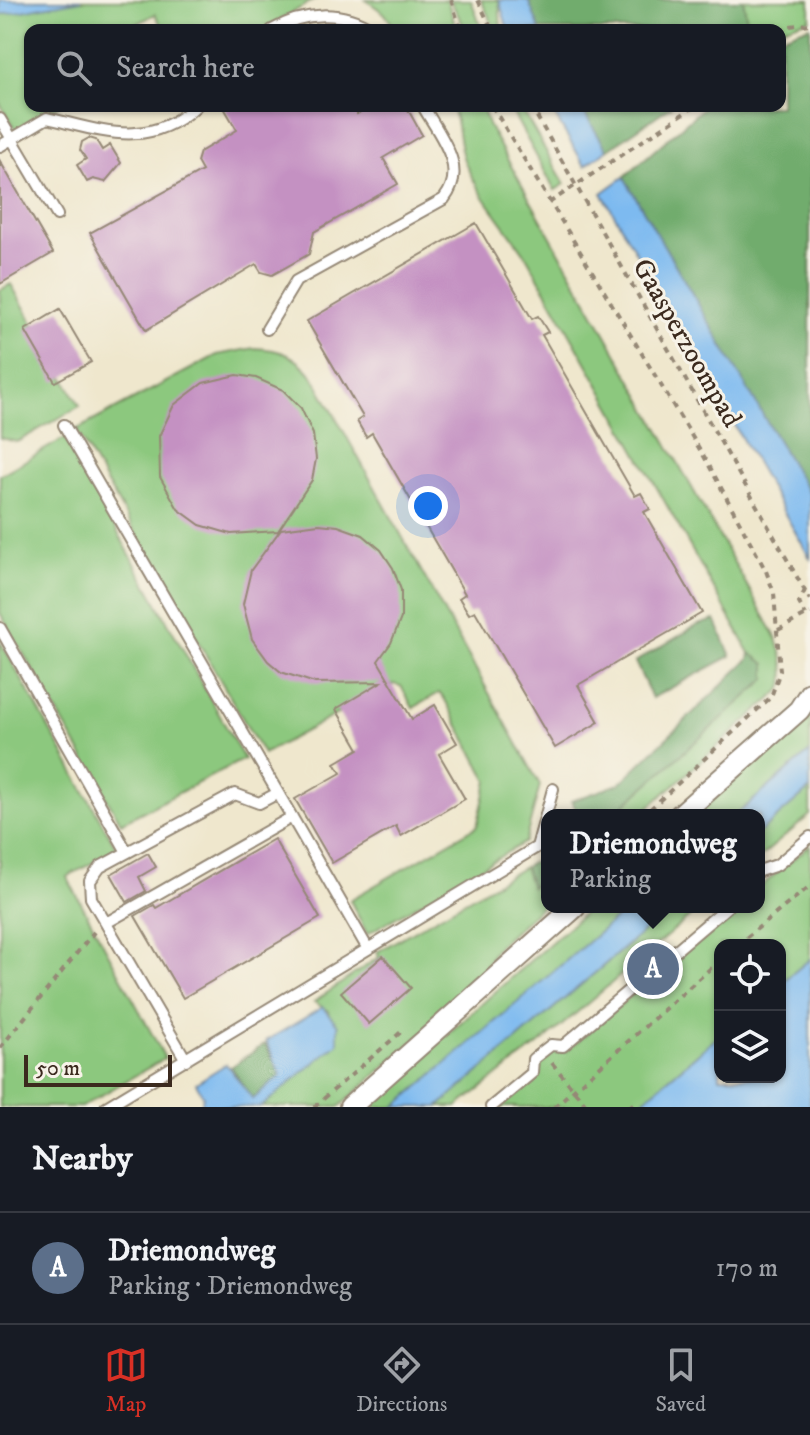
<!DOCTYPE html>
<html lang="en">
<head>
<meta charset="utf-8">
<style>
  :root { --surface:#171b24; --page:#20242c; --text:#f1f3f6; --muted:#9ea1a6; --line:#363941; --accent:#d93025 }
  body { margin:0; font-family:"IM FELL DW Pica",serif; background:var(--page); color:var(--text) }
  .controls { position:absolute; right:24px; bottom:24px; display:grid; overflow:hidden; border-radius:16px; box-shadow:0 2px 6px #0004 }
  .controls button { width:72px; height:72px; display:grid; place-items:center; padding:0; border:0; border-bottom:2px solid var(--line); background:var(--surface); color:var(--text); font:40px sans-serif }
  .scale { position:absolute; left:24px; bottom:20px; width:148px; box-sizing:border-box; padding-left:8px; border:4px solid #3b2a1e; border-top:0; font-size:22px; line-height:28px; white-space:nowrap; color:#3b2a1e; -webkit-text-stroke:6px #f7f3e8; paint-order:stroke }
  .you { position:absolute; left:428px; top:506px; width:28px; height:28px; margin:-20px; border:6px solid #fff; border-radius:50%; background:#1a73e8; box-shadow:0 0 0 12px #1a73e833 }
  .badge { display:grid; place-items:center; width:52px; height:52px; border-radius:50%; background:var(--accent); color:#fff; font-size:26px; font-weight:700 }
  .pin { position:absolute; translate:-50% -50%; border:4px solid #fff; box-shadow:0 2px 8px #0006 }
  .popup { position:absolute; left:541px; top:809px; width:224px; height:104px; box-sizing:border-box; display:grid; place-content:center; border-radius:16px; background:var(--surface); filter:drop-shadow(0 2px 6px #0005); font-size:26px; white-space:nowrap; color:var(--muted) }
  .popup b { font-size:30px; color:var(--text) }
  .popup::after { content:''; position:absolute; left:50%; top:100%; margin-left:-16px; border:16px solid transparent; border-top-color:var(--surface) }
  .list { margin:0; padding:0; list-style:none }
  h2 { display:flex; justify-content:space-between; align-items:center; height:104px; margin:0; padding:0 32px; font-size:34px }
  h2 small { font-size:26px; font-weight:400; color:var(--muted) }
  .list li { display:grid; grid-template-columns:52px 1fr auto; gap:24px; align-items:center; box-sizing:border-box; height:112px; padding:0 32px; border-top:2px solid var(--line) }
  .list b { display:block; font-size:30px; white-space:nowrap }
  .list p { margin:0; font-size:26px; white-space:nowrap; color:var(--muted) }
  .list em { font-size:26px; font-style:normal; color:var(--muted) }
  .icon { flex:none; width:44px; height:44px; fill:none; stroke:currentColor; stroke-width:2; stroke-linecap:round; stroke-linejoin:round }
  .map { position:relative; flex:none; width:810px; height:1107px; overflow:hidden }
  .search { position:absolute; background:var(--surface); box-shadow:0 2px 6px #0004; left:24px; right:24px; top:24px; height:88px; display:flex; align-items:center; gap:20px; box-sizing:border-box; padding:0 28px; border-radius:16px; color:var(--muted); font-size:30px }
  .sheet { height:216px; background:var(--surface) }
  nav { display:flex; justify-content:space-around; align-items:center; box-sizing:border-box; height:112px; border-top:2px solid var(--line); background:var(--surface); font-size:22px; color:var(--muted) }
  nav a { display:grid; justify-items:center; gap:4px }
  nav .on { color:var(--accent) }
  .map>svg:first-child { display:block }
  .green { fill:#8cc87e; stroke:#64794e; stroke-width:2 }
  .forest { fill:#71ac6d; stroke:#566b46; stroke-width:2 }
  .water { fill:#7dbaf0; stroke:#5c7287; stroke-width:2 }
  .building { fill:#c491c2 }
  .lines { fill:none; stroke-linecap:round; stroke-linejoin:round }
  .lane-casing { stroke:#958876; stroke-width:14 }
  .street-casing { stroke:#958876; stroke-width:24 }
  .path { stroke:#958876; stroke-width:4; stroke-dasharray:6 6; stroke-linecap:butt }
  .lane { stroke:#fff; stroke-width:10 }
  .street { stroke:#fff; stroke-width:20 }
  .labels { text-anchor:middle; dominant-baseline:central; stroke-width:6; stroke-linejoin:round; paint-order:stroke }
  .street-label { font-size:28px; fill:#3b2a1e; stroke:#f7f3e8 }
</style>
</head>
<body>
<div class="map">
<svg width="810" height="1107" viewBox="0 0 810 1107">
  <rect width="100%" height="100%" fill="#f7f3e8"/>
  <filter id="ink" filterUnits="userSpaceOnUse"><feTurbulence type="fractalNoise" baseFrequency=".0125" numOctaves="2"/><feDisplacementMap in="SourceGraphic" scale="16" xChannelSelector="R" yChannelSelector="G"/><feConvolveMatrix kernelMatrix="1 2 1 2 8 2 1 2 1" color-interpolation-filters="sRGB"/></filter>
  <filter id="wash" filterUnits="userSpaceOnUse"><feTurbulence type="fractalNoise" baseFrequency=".006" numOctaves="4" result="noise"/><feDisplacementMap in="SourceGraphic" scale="32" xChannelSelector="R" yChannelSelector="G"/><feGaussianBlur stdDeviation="1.8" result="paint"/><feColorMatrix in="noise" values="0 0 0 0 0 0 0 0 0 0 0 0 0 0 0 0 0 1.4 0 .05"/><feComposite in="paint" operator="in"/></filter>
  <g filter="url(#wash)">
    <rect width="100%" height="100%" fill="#efe7cd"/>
    <path class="green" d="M0 0H314L262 30H164L155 14 126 30H30V106H59L17 131 0 104Z
      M366 0H447L457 30H397L384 13Z
      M450 0H471L482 30H466Z
      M481 0H499L501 30H495Z
      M743 0H810V19L776 30H749Z
      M450 106H482L488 125 777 639C783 658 788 671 782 689L640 815H613L766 679V664L750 653 528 259C507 226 478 196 464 160 457 142 460 123 450 106Z
      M509 106H520L565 184 555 190Z
      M11 284 80 406 17 442 0 438V290Z
      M254 348C282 349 295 355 313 376L540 785 525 842 367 934 350 900 477 826 488 781 444 698 439 693 413 708 401 686 393 684 263 754 76 430 217 355Z
      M65 438 244 759 121 823 0 613V475Z
      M0 641 117 849 67 877 165 1058 81 1107H0Z
      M810 708V752L736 815H695Z
      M810 789V815L759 858V833Z
      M810 845V959L780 984V945H720V1035L635 1107H499L537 1075 538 1061 550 1051 565 1052 736 907H759V888Z
      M524 867 531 887 547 873V901L496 948 472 990 339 1107H261L338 1043 329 1011 314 1002 379 957 377 952Z
      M591 907H629L395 1107H365Z
      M672 907H701L547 1038 457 1107H438Z"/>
    <path class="forest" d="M528 0H743L749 30H540Z
      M810 26V496L624 177 705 106H780V37Z
      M580 106H671L607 150Z
      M715 620 731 656 652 698 635 662 698 625Z
      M750 653 766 664V679L613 815H580L571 801 619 784 749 659Z
      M547 853V873L531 887 525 867Z
      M265 1044 281 1075 252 1099 231 1067Z"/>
    <path class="water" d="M0 0H81L0 15Z
      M499 0H528L540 30H508Z
      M549 106H580L607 150 585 166Z
      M624 177 810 496V558L602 193Z
      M810 752V789L759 833V815H736Z
      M629 907H672L438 1107H395Z
      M810 959V1107H635L720 1035V1077H780V984Z
      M323 1007 338 1025V1043L261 1107H201L203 1096 196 1083 226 1064 253 1099 281 1075 266 1041Z"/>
    <g id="blocks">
      <path class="building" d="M223 106H353L357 114 371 106H406L422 135 383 158 398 184 314 232 309 254 272 275 261 272 256 264 146 330 90 233 202 171 197 162 200 152 237 130Z
        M89 138 96 140 102 150 110 145 121 163 105 182 93 179 87 182 77 165 86 159 80 150 82 142Z
        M0 161 53 253 0 284Z
        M476 223 532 319 538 316 548 332 542 335 635 496 641 493 650 509 644 512 702 613 578 685 599 722 555 748 475 611 469 614 459 598 465 594 372 433 366 437 357 421 363 417 307 321Z
        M60 309 91 362 55 382 25 330Z
        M237 375 256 378 283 390 301 408 313 434 316 459 312 480 278 531 231 534 200 525 178 509 160 477 159 436 174 405 203 383Z
        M319 524 338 526 363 535 381 550 393 568 401 590V618L391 643 378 661 412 719 435 705 457 743 439 754 465 799 401 836 396 826 332 863 295 799 341 773 335 763 359 749 336 709 381 682 315 683 281 672 268 661 252 639 243 604 251 570 281 529Z
        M274 839 320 918 183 998 135 916 154 905 156 908Z
        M148 853 156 867 139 877 146 891 127 902 111 874Z
        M383 956 411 988 369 1024 341 992Z"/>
    </g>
  </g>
  <g filter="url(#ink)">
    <use href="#blocks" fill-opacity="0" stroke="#958876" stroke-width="2"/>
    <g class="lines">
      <g class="lane-casing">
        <path id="lane" d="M272 30C303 12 342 9 373 30
          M0 119 57 215
          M0 146 47 118C103 131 148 150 196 106
          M267 329 296 281 444 199C469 168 439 135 423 106
          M64 425 278 793 259 803 235 794 100 867 90 881 91 898 186 1060
          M0 628 127 852
          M278 793 368 949
          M759 871 777 865 810 837
          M106 923 292 817
          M106 1107 537 847 553 789
          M491 1107 532 1073 533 1059 551 1045 563 1046 727 907"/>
      </g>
      <g class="street-casing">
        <path id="street" d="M680 815 799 710 810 693
          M350 1107 575 907"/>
      </g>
      <path class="path" d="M451 0 461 30
        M478 0 492 30
        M780 32 789 26 810 24
        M492 106 705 458 766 571 774 593 780 671 771 697 644 815
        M531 106 810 600
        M549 203 695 106
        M805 590 799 603 806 615
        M778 630 810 613
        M737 945 810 886
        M0 1048 94 932
        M552 1063 588 1107
        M314 1107 401 1032
        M554 1107 720 960
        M629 1107 637 1101"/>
      <use href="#lane" class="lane"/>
      <use href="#street" class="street"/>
    </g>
  </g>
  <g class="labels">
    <g class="street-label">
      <text transform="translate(687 343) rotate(60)">Gaasperzoompad</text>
    </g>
  </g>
</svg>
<div class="controls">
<button><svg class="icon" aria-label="locate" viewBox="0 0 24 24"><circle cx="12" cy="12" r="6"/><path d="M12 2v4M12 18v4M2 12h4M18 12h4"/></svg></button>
<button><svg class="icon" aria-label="layers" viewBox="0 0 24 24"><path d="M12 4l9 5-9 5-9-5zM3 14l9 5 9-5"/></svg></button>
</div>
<div class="scale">50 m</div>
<div class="you"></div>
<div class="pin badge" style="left:653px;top:969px;background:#5c6f8a">A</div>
<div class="popup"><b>Driemondweg</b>Parking</div>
<div class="search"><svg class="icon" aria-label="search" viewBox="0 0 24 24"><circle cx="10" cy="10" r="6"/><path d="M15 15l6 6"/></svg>Search here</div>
</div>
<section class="sheet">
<h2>Nearby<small></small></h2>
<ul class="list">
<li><span class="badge" style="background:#5c6f8a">A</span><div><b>Driemondweg</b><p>Parking · Driemondweg</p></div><em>170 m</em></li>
</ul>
</section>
<nav>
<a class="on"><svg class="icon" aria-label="map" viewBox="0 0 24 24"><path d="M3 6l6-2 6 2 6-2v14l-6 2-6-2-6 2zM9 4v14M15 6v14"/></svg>Map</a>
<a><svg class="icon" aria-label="directions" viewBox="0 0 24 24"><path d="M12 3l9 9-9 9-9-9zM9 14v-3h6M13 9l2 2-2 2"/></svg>Directions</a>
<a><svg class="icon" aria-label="saved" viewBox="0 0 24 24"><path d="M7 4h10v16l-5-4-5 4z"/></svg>Saved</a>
</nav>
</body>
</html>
